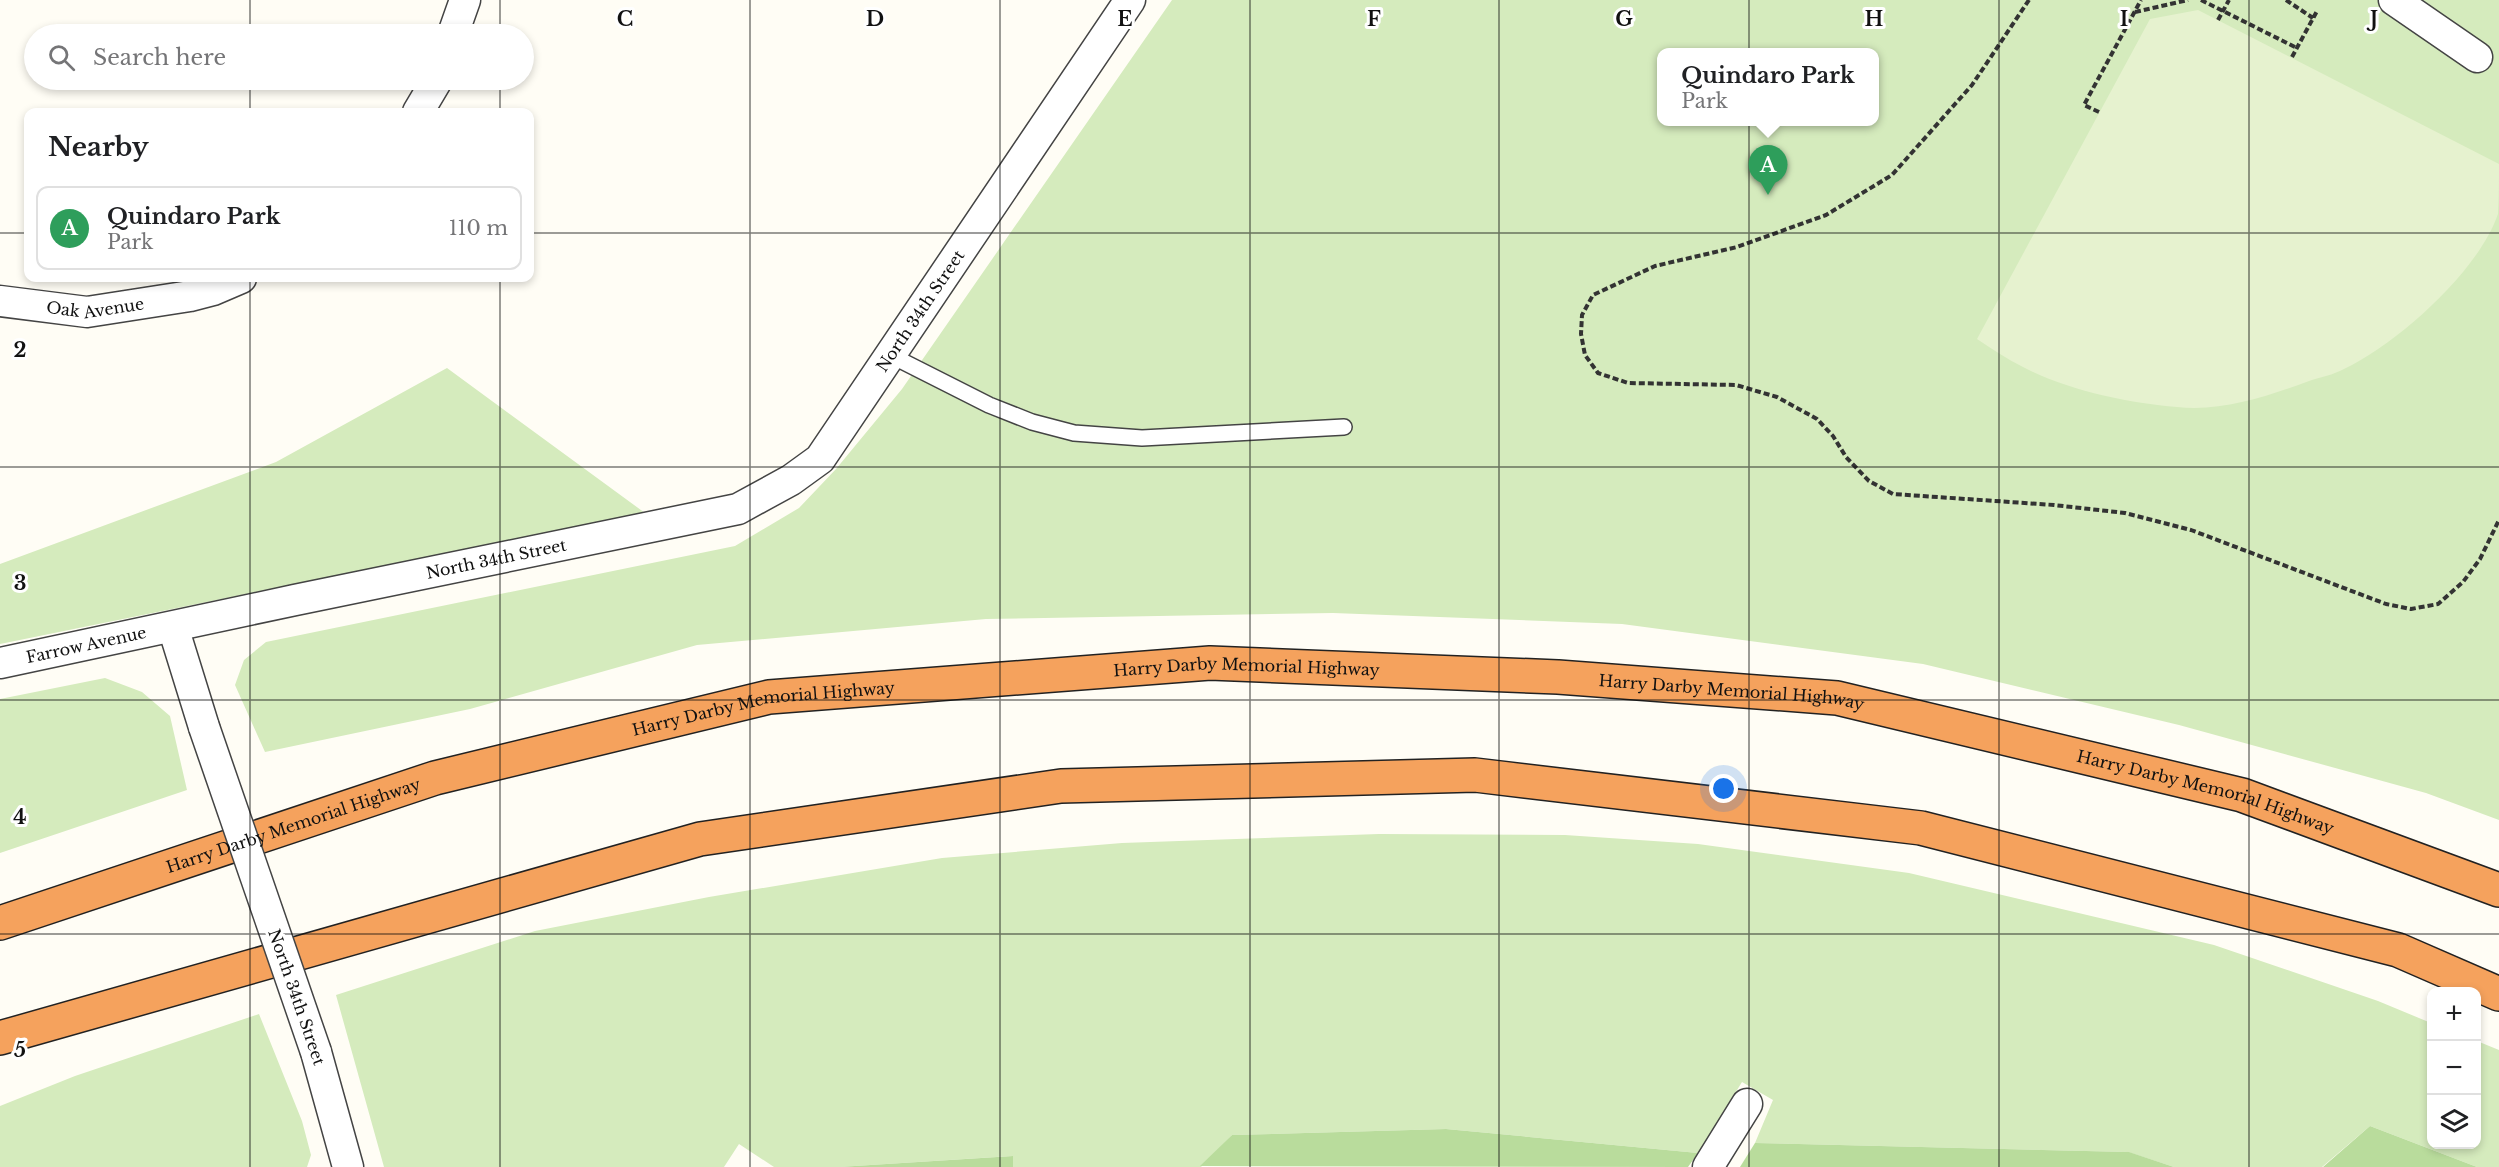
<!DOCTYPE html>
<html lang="en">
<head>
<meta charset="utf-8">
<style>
  :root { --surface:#fff; --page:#f2f2f2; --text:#202124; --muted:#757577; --line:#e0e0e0; --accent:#111827 }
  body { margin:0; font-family:"Libre Baskerville",serif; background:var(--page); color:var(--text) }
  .controls { position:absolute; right:18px; bottom:18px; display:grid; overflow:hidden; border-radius:12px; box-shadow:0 3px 9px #0003 }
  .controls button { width:54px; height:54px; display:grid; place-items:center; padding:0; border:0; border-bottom:2px solid var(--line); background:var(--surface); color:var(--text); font:30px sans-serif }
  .you { position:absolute; left:1724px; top:789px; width:21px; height:21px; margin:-15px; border:4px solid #fff; border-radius:50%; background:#1a73e8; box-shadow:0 0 0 9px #1a73e833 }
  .badge { display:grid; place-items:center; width:39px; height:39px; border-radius:50%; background:var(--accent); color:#fff; font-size:20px; font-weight:700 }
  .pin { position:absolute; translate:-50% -50px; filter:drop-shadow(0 2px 3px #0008) }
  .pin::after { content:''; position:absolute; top:32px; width:21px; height:18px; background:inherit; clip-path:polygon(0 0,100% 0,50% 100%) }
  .popup { position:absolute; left:1657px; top:48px; width:222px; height:78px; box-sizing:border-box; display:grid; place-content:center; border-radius:12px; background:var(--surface); filter:drop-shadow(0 2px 4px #0005); font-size:20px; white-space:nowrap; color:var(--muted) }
  .popup b { font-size:22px; color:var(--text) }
  .popup::after { content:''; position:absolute; left:50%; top:100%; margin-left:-12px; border:12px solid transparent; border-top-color:var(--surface) }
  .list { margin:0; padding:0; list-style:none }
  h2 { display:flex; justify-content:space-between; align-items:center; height:78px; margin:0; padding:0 24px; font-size:26px }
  h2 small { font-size:20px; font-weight:400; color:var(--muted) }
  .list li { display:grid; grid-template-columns:39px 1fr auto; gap:18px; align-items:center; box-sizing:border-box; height:84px; margin:0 12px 12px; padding:0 12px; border:2px solid var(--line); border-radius:12px }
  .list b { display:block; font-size:22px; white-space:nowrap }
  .list p { margin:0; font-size:20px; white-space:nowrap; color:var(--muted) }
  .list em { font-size:20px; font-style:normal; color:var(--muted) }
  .icon { flex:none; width:33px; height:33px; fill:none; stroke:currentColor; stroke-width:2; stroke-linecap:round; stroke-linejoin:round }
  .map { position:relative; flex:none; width:2499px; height:1167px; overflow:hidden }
  .search { position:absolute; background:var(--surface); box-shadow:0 3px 9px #0003; left:24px; top:24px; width:510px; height:66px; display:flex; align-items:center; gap:15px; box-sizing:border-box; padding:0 21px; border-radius:33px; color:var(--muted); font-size:22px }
  .panel { position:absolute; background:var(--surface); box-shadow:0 3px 9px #0003; left:24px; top:108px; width:510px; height:174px; border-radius:12px }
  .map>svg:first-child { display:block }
  .green { fill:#d5ebbd; fill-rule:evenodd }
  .forest { fill:#b9dc9c }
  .pitch { fill:#e6f2cf }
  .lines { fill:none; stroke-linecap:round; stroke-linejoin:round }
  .lane-casing { stroke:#444; stroke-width:18 }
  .street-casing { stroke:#444; stroke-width:33 }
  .highway-casing { stroke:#222; stroke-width:36 }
  .path { stroke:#333; stroke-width:4; stroke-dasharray:6 3; stroke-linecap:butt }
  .lane { stroke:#fff; stroke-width:15 }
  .street { stroke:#fff; stroke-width:30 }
  .highway { stroke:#f5a25d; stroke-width:33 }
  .street-bridge-casing { stroke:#444; stroke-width:33; stroke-linecap:butt }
  .street-bridge { stroke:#fff; stroke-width:30 }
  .grid { fill:none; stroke:#111; stroke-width:1.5; stroke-opacity:0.55 }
  .labels { text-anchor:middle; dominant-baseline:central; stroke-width:6; stroke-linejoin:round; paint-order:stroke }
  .street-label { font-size:16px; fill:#111; stroke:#fff }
  .grid-label { font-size:20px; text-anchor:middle; font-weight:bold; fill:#111; stroke:#fff; stroke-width:6; stroke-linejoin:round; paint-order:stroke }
</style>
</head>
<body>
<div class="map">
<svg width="2499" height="1167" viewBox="0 0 2499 1167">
  <rect width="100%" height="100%" fill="#fffdf5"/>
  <path class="green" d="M1172 0H2499V820L2426 793 2179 725 1923 664 1622 624 1333 613 986 619 697 645 470 709 265 752 235 685 244 660 266 642 735 546 799 508 836 469 902 389ZM1662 52H1874V122H1662Z
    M447 368 645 513 0 644V564L276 462Z
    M105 678 142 692 170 716 187 790 0 853V699Z
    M1379 834 1565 835 1698 844 1909 873 2214 945 2378 1001 2431 1023 2432 1144H2476L2477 1041 2499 1050V1167H2477L2370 1126 2322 1167H2174L2128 1152 1755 1143 1773 1100 1742 1082 1698 1153 1446 1129 1232 1135 1201 1167H1013L1012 1156 839 1167H774L739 1144 724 1167H384L336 995 535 931 709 897 942 858 1122 843Z
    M259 1014 302 1121 311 1155 307 1167H0V1106L75 1076Z"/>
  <path class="forest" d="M2370 1126 2477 1167H2323Z
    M1446 1129 1698 1153 1688 1167 1200 1166 1232 1135Z
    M1755 1143 2129 1152 2174 1167H1740Z
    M1013 1156V1167H839Z"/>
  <path class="pitch" d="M2198 10 2499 164C2499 179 2499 200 2498 214 2478 272 2398 343 2344 369 2333 375 2321 377 2309 381 2268 396 2222 412 2177 407 2128 403 2067 390 2023 367 2007 359 1992 349 1977 339L2150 19Z"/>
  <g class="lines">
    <g class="lane-casing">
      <path id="lane" d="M890 355 989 405 1032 422 1074 433 1142 438 1344 427"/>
    </g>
    <g class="street-casing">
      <g id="street">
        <path d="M2394 0 2477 57"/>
        <path d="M453 34 465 0"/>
        <path d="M418 112 437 80"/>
        <path id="s1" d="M0 301 87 312 190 296 213 290 241 278"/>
        <path d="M173 627 204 727"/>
        <path id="s2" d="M0 663 295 600 738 509 791 480 820 459 1130 0"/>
        <path d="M316 1052 348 1167"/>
        <path d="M1708 1167 1747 1104"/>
      </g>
    </g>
    <g class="highway-casing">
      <g id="highway">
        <path id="s3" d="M0 923 435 778 769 697 1210 663 1558 677 1837 698 2242 795 2499 890"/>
        <path d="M0 1038 700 839 1061 786 1475 775 1921 828 2398 950 2499 994"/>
      </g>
    </g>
    <path class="path" d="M2029 0 1972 85 1892 175 1826 215 1737 247 1655 266 1593 295 1582 315 1581 334 1585 355 1598 373 1628 383 1736 385 1777 397 1817 419 1833 436 1846 457 1869 481 1893 494 2054 505 2125 513 2191 530 2386 604 2411 609 2438 604 2463 582 2480 559 2499 520
      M2201 0 2297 48
      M2286 0 2313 18
      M2135 12 2188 0
      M2218 20 2229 0
      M2292 57 2317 11
      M2099 112 2084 105 2141 0"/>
    <use href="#lane" class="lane"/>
    <use href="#street" class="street"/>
    <use href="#highway" class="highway"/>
    <g class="street-bridge-casing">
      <path id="street-bridge" d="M204 727 316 1052"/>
    </g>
    <use href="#street-bridge" class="street-bridge"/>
  </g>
  <path class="grid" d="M250 0V34M500 0V34M750 0V1167M1000 0V1167M1250 0V1167M1499 0V1167M1749 0V1167M1999 0V1167M2249 0V1167M250 80V112M500 80V112M0 233H28M530 233H2499M250 278V1167M500 278V1167M0 467H2499M0 700H2499M0 934H2499"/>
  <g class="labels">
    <g class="street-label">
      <text stroke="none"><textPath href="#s1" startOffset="96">Oak Avenue</textPath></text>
      <text stroke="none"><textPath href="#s2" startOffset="1029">North 34th Street</textPath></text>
      <text stroke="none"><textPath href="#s2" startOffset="507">North 34th Street</textPath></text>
      <text stroke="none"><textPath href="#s2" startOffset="88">Farrow Avenue</textPath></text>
      <text stroke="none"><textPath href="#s3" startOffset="1281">Harry Darby Memorial Highway</textPath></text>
      <text stroke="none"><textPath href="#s3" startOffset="1767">Harry Darby Memorial Highway</textPath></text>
      <text stroke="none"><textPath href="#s3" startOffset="795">Harry Darby Memorial Highway</textPath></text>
      <text stroke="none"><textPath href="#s3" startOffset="2253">Harry Darby Memorial Highway</textPath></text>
      <text stroke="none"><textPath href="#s3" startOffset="309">Harry Darby Memorial Highway</textPath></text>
      <text transform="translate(297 997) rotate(71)">North 34th Street</text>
    </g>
  </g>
  <g class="grid-label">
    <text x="625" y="26">C</text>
    <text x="875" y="26">D</text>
    <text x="1125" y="26">E</text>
    <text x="1374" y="26">F</text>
    <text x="1624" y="26">G</text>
    <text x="1874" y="26">H</text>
    <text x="2124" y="26">I</text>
    <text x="2374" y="26">J</text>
    <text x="20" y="357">2</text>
    <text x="20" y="590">3</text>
    <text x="20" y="824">4</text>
    <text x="20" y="1057">5</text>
  </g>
</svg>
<div class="controls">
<button>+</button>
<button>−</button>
<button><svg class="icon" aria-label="layers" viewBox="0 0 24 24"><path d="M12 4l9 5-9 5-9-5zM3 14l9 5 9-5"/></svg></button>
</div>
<div class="you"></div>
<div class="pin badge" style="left:1768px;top:195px;background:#2e9e5b">A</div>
<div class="popup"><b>Quindaro Park</b>Park</div>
<div class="search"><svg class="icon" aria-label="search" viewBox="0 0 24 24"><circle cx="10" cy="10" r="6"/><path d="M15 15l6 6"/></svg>Search here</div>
<section class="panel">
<h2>Nearby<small></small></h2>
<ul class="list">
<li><span class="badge" style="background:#2e9e5b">A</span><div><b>Quindaro Park</b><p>Park</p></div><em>110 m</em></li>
</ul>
</section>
</div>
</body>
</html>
